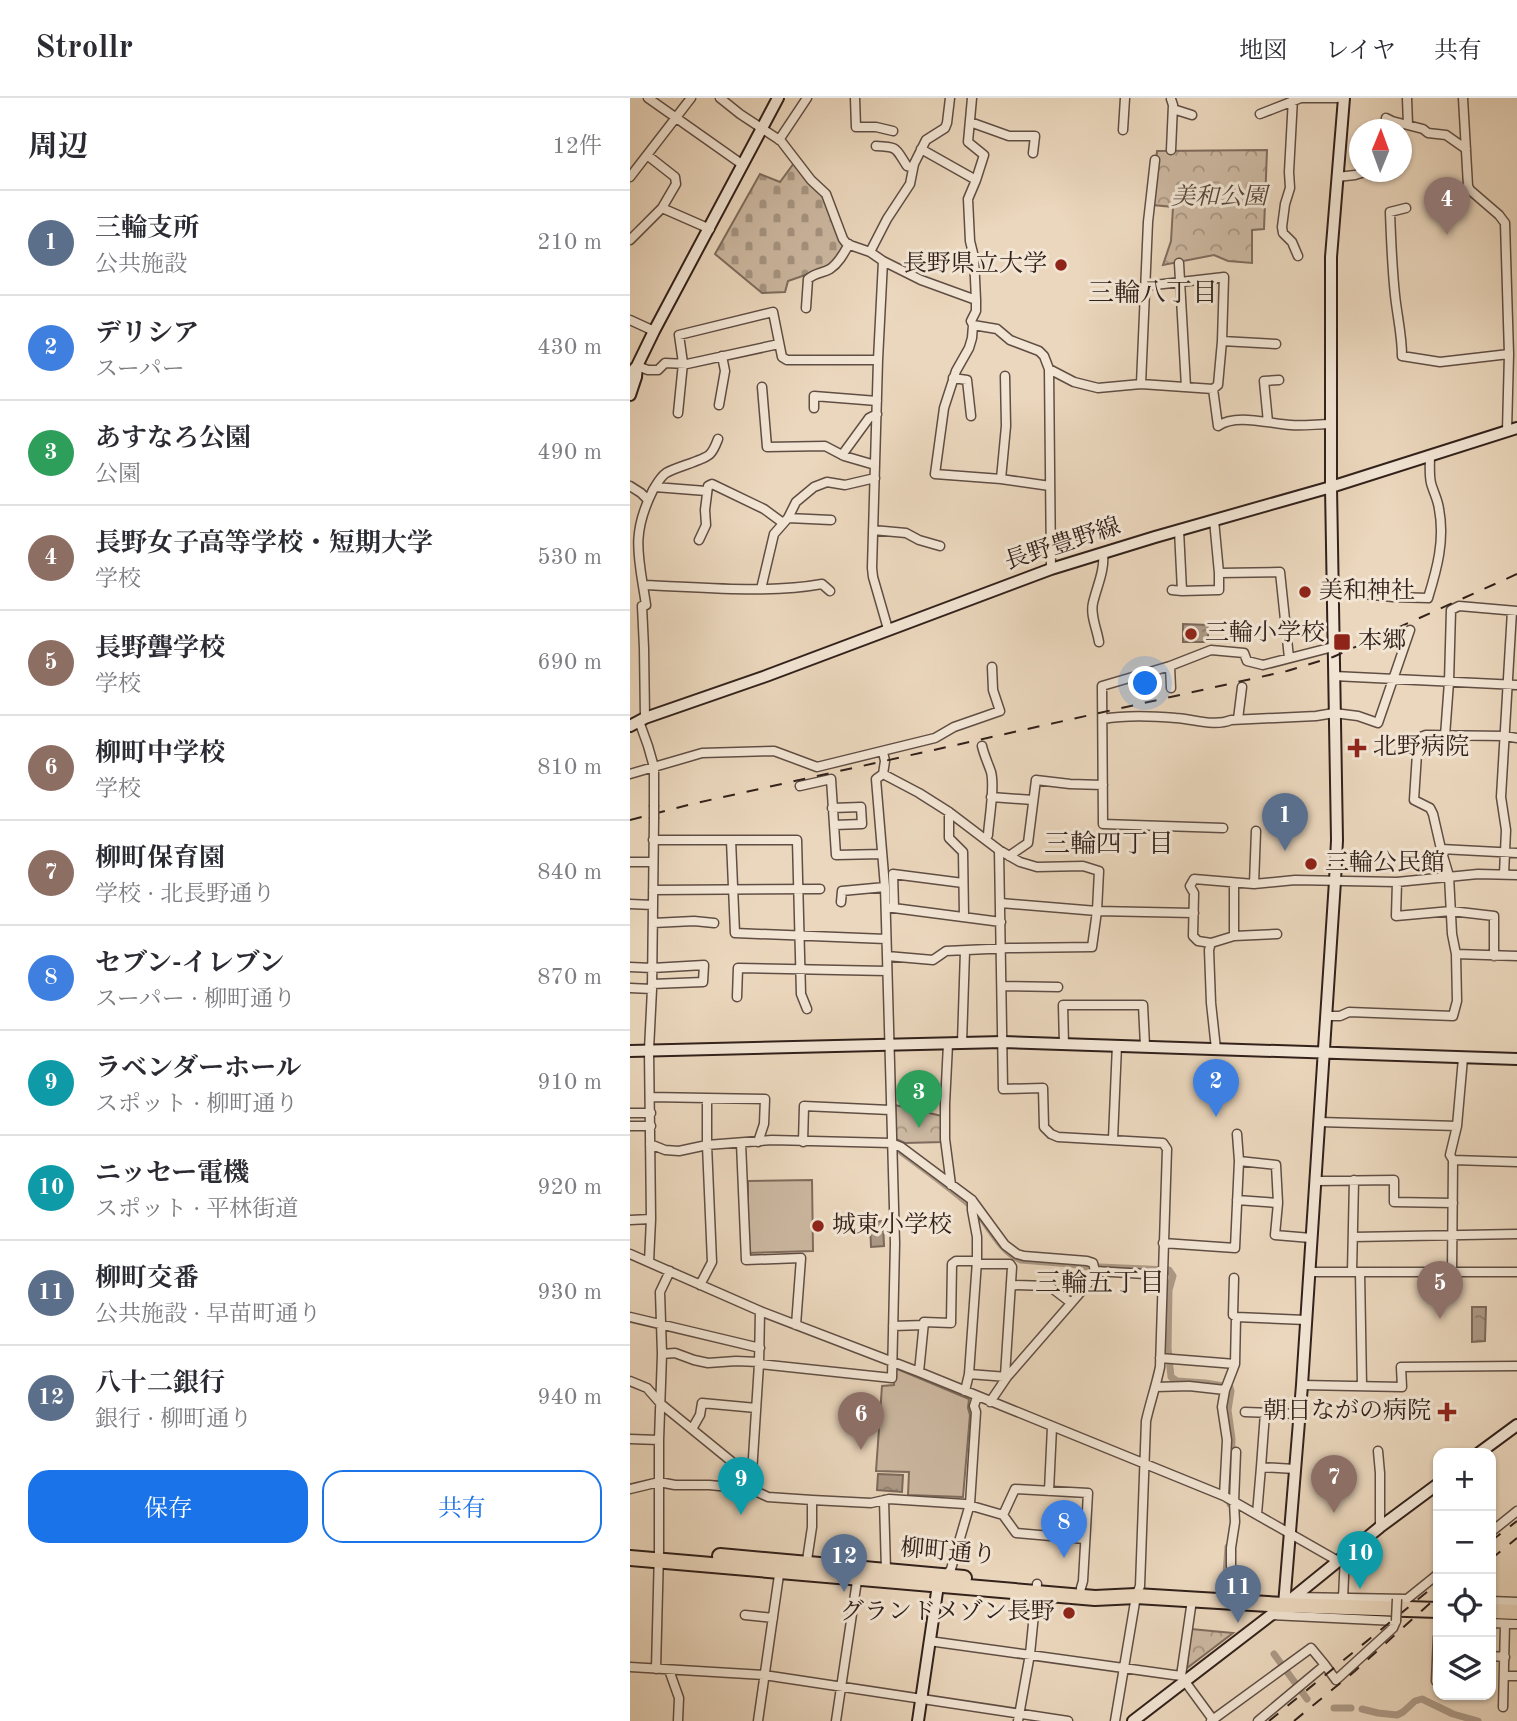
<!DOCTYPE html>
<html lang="ja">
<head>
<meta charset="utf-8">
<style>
  :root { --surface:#fff; --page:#f2f2f3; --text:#2b2b33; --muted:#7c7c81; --line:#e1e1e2; --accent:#1a73e8 }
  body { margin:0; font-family:"Old Standard TT","Noto Serif JP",serif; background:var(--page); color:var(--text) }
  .controls { position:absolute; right:21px; bottom:21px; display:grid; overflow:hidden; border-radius:14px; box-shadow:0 2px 5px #0004 }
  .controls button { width:63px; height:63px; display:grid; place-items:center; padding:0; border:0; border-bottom:2px solid var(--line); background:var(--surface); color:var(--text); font:35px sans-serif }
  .compass { position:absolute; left:719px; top:21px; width:63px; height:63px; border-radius:50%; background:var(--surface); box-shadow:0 2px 5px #0004; rotate:1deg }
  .you { position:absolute; left:516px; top:586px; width:24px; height:24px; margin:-18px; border:5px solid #fff; border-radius:50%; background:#1a73e8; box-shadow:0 0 0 10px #1a73e833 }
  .badge { display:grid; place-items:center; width:46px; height:46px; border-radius:50%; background:var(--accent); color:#fff; font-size:23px; font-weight:700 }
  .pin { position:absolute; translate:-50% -58px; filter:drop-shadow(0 2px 4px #0008) }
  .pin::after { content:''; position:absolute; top:37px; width:24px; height:21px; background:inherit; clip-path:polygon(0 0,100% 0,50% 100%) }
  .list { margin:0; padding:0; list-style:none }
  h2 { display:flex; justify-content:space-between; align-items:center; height:91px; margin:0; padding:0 28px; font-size:30px }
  h2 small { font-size:23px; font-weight:400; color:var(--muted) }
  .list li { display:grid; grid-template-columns:46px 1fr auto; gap:21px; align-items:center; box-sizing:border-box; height:105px; padding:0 28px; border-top:2px solid var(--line) }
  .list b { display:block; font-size:26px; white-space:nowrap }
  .list p { margin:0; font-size:23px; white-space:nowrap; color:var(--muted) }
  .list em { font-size:23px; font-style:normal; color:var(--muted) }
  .actions { display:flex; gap:14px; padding:21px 28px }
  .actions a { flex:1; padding:16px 0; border:2px solid var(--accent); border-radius:21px; text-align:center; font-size:24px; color:var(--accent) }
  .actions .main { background:var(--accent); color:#fff }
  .icon { flex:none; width:38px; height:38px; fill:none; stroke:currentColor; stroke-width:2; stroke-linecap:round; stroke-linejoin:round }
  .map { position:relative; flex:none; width:887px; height:1623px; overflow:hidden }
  header { display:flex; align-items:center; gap:42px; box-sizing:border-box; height:98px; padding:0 35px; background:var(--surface); border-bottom:2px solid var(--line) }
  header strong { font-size:33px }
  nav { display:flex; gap:38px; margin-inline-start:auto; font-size:24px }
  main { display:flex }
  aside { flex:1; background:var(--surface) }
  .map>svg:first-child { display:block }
  .cemetery { fill:url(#cemetery-stones); stroke:#7f6c5e; stroke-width:2 }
  .park { fill:url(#park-crowns); stroke:#7f6c5e; stroke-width:2 }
  .garden { fill:#ccb8a1; stroke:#7f6c5e; stroke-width:2 }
  .water { fill:url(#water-ripples); stroke:#7b695b; stroke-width:2 }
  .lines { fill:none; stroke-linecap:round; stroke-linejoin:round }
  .canal { stroke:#ac9986; stroke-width:7 }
  .street-casing { stroke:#604e44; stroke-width:11 }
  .secondary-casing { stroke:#32211b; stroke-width:14 }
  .highway-casing { stroke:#32211b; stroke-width:18 }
  .street { stroke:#f2e5d4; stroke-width:8 }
  .secondary { stroke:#f2e5d4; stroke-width:10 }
  .highway { stroke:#ebd7bd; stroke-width:14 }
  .rail { stroke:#32211b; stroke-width:2; stroke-dasharray:12 12; stroke-linecap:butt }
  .street-bridge-casing { stroke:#604e44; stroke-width:11; stroke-linecap:butt }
  .street-bridge { stroke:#f2e5d4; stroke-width:8 }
  .poi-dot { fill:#8f2418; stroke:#f2e5d4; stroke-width:2.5 }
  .labels { text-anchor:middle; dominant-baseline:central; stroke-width:6; stroke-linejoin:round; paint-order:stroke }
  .park-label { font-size:24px; font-style:italic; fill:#58473c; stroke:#f2e5d4 }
  .poi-label { font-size:24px; fill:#32211b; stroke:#f2e5d4; text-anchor:start }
  .street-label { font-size:24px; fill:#32211b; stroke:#f2e5d4 }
  .neighbourhood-label { font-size:26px; fill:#32211b; stroke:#f2e5d4 }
</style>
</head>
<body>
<header>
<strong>Strollr</strong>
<nav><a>地図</a><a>レイヤ</a><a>共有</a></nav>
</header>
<main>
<aside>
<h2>周辺<small>12件</small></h2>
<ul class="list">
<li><span class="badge" style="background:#5c6f8a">1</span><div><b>三輪支所</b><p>公共施設</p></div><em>210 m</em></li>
<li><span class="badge" style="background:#3f7fe0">2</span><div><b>デリシア</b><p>スーパー</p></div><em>430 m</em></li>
<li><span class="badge" style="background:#2e9e5b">3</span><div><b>あすなろ公園</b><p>公園</p></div><em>490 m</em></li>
<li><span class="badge" style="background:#8d6e63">4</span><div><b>長野女子高等学校・短期大学</b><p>学校</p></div><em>530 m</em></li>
<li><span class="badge" style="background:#8d6e63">5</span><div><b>長野聾学校</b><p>学校</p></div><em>690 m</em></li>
<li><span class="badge" style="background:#8d6e63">6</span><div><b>柳町中学校</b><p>学校</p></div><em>810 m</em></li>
<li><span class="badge" style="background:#8d6e63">7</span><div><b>柳町保育園</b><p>学校 · 北長野通り</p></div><em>840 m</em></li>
<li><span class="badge" style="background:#3f7fe0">8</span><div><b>セブン-イレブン</b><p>スーパー · 柳町通り</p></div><em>870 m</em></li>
<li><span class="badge" style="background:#0f9aa8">9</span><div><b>ラベンダーホール</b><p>スポット · 柳町通り</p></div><em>910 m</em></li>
<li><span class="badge" style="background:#0f9aa8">10</span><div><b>ニッセー電機</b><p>スポット · 平林街道</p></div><em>920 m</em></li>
<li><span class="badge" style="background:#5c6f8a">11</span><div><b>柳町交番</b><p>公共施設 · 早苗町通り</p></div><em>930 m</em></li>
<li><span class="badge" style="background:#5c6f8a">12</span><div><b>八十二銀行</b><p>銀行 · 柳町通り</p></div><em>940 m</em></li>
</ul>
<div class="actions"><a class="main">保存</a><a>共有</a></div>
</aside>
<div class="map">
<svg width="887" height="1623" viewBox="0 0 887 1623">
  <defs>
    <pattern id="cemetery-stones" width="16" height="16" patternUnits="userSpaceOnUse" patternTransform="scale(1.75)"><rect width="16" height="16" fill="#ccb8a1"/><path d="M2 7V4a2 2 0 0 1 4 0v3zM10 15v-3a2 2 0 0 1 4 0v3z" fill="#a69582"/></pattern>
    <pattern id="park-crowns" width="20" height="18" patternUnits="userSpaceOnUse" patternTransform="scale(1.75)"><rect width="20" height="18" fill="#ccb8a1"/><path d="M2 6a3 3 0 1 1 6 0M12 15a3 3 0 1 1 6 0" fill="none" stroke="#a69582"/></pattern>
    <pattern id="water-ripples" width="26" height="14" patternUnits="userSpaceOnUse" patternTransform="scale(1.75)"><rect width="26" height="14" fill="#ac9986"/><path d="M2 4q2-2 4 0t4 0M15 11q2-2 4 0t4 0" fill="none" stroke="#8d7c6d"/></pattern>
  </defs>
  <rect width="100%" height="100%" fill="#ebd7bd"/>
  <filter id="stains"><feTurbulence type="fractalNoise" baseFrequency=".00286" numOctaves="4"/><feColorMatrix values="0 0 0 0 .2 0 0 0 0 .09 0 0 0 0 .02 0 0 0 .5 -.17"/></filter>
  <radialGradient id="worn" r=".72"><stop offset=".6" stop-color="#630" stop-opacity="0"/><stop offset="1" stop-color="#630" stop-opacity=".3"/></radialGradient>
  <path class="cemetery" d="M164 65 191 95 200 112 215 148 203 165 181 175 158 183 155 194 132 195 85 156 130 76 150 84Z"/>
  <path class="park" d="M637 52 634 131 622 132V165L598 163 584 157 533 167 541 143 543 109 523 107 527 53Z
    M265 1007 312 1018 313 1044 275 1045 266 1041Z
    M561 1531 603 1535 557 1570Z"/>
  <path class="garden" d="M182 1082 183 1153 118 1155V1083Z
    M265 1270 339 1301 338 1310 340 1317 333 1399 278 1397 279 1374 246 1373 252 1288 264 1287Z"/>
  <path class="water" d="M553 526 578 527V544H553Z
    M253 1123 254 1148 241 1149 240 1124Z
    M842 1209H856L855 1243 842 1244Z
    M248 1376 273 1377 272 1394 247 1392Z"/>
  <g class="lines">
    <path class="canal" d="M266 1050C291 1069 317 1087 340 1107 359 1124 366 1151 391 1162L441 1166 458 1169
      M470 1169 539 1172 543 1178 539 1192 538 1250 541 1279 547 1283 575 1285 600 1289 601 1293 598 1312 602 1341 600 1406
      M596 1476 598 1449
      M644 1556 677 1601
      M704 1610H721
      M732 1611 748 1615 767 1617 773 1614 785 1603 792 1601 823 1616 848 1623"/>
    <g class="street-casing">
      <path id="street" d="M18 0 113 67
        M90 0 110 16 151 43 181 82 196 96 213 141 217 146 240 154 253 163
        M225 0 226 29H246L263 33
        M342 0 338 44 354 57 346 82 338 101 340 143 344 159 346 202
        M663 0 659 74 660 90 655 106 652 129 653 135 662 144 668 158
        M777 0 778 27
        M833 0 838 88 840 92 869 117 875 125 879 256 877 333
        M543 11 562 17
        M630 16 671 0H707
        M756 20 762 23 793 31 798 35 816 37 836 51
        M340 24 379 38H405L403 55
        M493 32 495 0
        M149 42 177 0
        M246 48C269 49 265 50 277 68L283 70
        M291 51 346 82
        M541 52 543 7 541 1
        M17 57 45 79 46 86 32 110 80 131
        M0 79 61 0
        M707 79 725 77 735 74
        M776 110 760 114C761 142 762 169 765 197 767 217 772 237 772 258L810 264 879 256
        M0 142 32 110
        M240 154 257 121 280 86 284 66 296 42 315 30 317 25 320 0
        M549 165 556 289
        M516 188 594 179 592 243 588 287 583 291 588 328C606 315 640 326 661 327 674 328 688 326 701 326
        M176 210 178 181C185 175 193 175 200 171 209 165 214 155 219 146
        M0 222 24 233
        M343 227 342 240 339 250 326 273 314 310 305 376 371 381 420 388
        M592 243 646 246
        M248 262 253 163 291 182 346 202V213L341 223 343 227 367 231 380 242 409 253 414 258 419 271 421 471
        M7 268 18 272H28L35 265 57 266 149 246
        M419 271 444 284 468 290 511 286 583 291
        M323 280 337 282 341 318
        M511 286 518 124 525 62
        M132 289 137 349 195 348 214 358 245 367
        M89 307 95 273 92 258
        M184 310V298L247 303
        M48 315 53 265 49 237 143 214 152 259 157 262H248L242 470 243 479 258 531
        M638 324 634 283 649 282
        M212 357 239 320 247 316
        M371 381 376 328 375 278
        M0 388 11 395 17 401
        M25 389 76 393
        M158 420 201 422
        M243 432 276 435 289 442 310 448
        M69 442 76 427 75 412 78 388 82 386 134 411 153 425
        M589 475 650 474 659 560
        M14 487C70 489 137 496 192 486L200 493
        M131 491 144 436 158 420 166 404 184 389 197 384 215 387 245 380
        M542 492 552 493 549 432
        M552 493 589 492V475L584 422
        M702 493 763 499 798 500C807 471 815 442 809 411 808 402 803 393 801 385 799 377 800 365 800 357
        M469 544C467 531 460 517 463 505 467 488 475 472 473 455
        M540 568 541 590
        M704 578 887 587
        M15 620 14 550 12 508 16 507C9 459 0 438 23 392 27 386 30 379 36 375 46 369 75 362 80 356 84 352 86 346 88 341
        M473 621C496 617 522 618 546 620 564 621 584 629 601 622L686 618 704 615 728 618 748 625 780 532
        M608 621 612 589
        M9 623 18 648 24 669V707
        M815 638 819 584 821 512 829 508 887 513
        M352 648C354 657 358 665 361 674 365 689 359 721 358 737L355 741
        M0 676 72 655 144 653 187 669 305 640 324 629 370 613 363 592 362 569
        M253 676 255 663 253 654
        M170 688 201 681 206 757 252 756
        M361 699 403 702
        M202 710 231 709 232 726 204 727
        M319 714V740L333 754 334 818
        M593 730 473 726 472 588 540 568 581 552 614 555 617 563 633 567 703 549
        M23 742H167L171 896 177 911
        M101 742 105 835 256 841
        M811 751 887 755
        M369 752 373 991 413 990 414 1029 421 1036 428 1039 533 1045 537 1051 530 1269C526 1288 520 1305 516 1323L510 1488 506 1498 485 1623
        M379 758 398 745 406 682 440 686 473 687
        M0 764H23
        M874 776 876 732 871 699 882 513
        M767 784 766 818 821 813 864 818V858
        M604 785V838
        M624 786 626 733
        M23 792 190 791
        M211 804 212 793 255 789
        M371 805 467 813 564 815
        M0 806 23 807
        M256 809 371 824
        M264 809 263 776 333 785
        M23 825 64 823 84 825
        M581 845 568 843 563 838 564 795 560 788 564 781 624 786 665 782 767 784 848 776 887 777
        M826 856 887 858
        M0 869 22 870 74 867 73 884 22 886
        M372 888 428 889
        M0 890 22 891
        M107 899 108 870 257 873
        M696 918H710L719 914 823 918 827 903 826 856 822 836 819 778 811 751 803 716 800 710 784 702 788 640 796 637 875 638 887 640
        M332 945 335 853
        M318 946 315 1006V1041L321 1087
        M434 946 433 907H513L515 948
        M586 951 581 905 579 852 581 845 604 838 647 836
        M20 999 135 1001 134 1026 128 1044
        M0 1015H21
        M690 1024 827 1028
        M0 1028H21
        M483 1041 487 947
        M173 1044 174 1008 260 1012
        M111 1045 116 1162 171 1160 166 1227
        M20 1046 35 1052 49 1053 77 1047 142 1042 261 1045 271 1049 342 1102 375 1147 387 1156 394 1158 457 1163 463 1165 465 1173
        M823 1062 887 1064
        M609 1063 646 1067 648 1105 645 1137 681 1140
        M686 1083 764 1082V1104L823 1105
        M607 1102 648 1105
        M0 1122 21 1121
        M723 1139 887 1136
        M533 1145 605 1150 609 1063 607 1036
        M0 1156 130 1213 289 1274 594 1398 708 1463
        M19 1164 21 1121 19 952 22 891 24 721
        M347 1166H380L382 1169 375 1278
        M465 1173 532 1177
        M679 1174H887
        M722 1174 724 1082
        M730 1174 732 1288
        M822 1174 823 1062 820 1057 827 1028 833 960
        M70 1187 82 1164 77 1047V1000
        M382 1187 419 1188 440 1204
        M0 1219 130 1250
        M606 1219 676 1222
        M263 1228 294 1227
        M32 1256 45 1255 64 1262 78 1265 106 1263 129 1264
        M530 1260 605 1266
        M129 1266 262 1280 265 1145 257 858 255 789 246 681 253 676 289 695 319 714 369 752 390 764 407 769 453 768 469 773 467 813 462 849 379 850 316 853 303 862 257 858
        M289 1274 294 1224 321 1225 322 1166 326 1163H347
        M339 1276 377 1279
        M0 1283 17 1290 31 1306 112 1372 120 1381
        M672 1287 772 1289 771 1269 887 1268
        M526 1289 559 1288 595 1292
        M335 1293 339 1276 347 1163V1139L342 1112V1102
        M360 1304 377 1279 463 1180 465 1173
        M615 1314 670 1316
        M62 1331 70 1317 72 1305 126 1310
        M0 1341 29 1342
        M748 1353 750 1375V1429
        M631 1369 635 1315
        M0 1391 29 1384 45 1387H79L121 1391 138 1399 182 1402 241 1405 259 1401 335 1406 373 1417 386 1435 455 1441
        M121 1391 129 1266 130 1213
        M419 1393 422 1329
        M594 1398 597 1342 592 1309 595 1292 605 1266 606 1219 603 1217 604 1180
        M254 1402 256 1472
        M627 1416 631 1369 665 1371
        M373 1417 385 1391 458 1395 453 1483 451 1490
        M861 1434 887 1413
        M601 1468V1450L605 1424 604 1404 606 1354
        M176 1469 182 1429V1402
        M316 1478 321 1471 340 1406 346 1314 344 1308 347 1299
        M664 1499 777 1501 808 1476
        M713 1500 715 1458
        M861 1503 887 1504
        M115 1517 143 1520
        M641 1517 766 1523 763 1530 706 1582 695 1567
        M861 1525 887 1526
        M299 1543 551 1578 584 1623
        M861 1558 875 1559
        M0 1569 134 1577 438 1623
        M26 1571 29 1453V1342L32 1256 30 1194 40 1173
        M39 1572 49 1600 48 1623
        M551 1578 562 1502
        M874 1578H887
        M806 1583 808 1539
        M873 1609 875 1526
        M128 1623 150 1470
        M206 1623 228 1476
        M388 1623 400 1556 407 1486
        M581 1623 681 1550 695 1567 628 1623"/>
    </g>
    <g class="secondary-casing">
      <path id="secondary" d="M0 276 7 268 24 233 148 0
        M0 297 6 279 7 268
        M0 628 15 620 136 578 421 471 525 439 701 389 887 330
        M0 953 373 944 887 961
        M849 1355 887 1327
        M654 1507 672 1287 705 783 707 742 701 389V159L714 0
        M288 1623 308 1487 311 1482
        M503 1623 654 1507 750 1429 808 1386"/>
    </g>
    <g class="highway-casing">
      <path id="highway" d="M90 1458 334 1480
        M0 1460 465 1500 506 1498 654 1507 808 1512
        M861 1513 887 1514"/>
    </g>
    <use href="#street" class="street"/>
    <use href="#secondary" class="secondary"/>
    <use href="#highway" class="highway"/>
    <path class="rail" d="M0 722 62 706 657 573 703 559 887 476
      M861 1443 887 1423
      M861 1461 887 1440
      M639 1623 808 1485
      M664 1623 725 1573 808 1498"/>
    <g class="street-bridge-casing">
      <path id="street-bridge" d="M24 721V707
        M766 1523 767 1501"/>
    </g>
    <use href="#street-bridge" class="street-bridge"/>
  </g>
  <g class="poi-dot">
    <circle cx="431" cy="167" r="7"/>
    <circle cx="675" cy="494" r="7"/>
    <circle cx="561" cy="536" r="7"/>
    <rect x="703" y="535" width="18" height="18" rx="3.5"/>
    <path d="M723.5 639.5h7v7h7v7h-7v7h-7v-7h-7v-7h7z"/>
    <circle cx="681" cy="766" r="7"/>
    <circle cx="188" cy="1128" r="7"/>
    <path d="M813.5 1303.5h7v7h7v7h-7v7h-7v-7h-7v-7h7z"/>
    <circle cx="439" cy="1515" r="7"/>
  </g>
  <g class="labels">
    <g class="park-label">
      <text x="589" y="100">美和公園</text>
    </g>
    <g class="poi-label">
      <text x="417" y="167" text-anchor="end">長野県立大学</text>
      <text x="689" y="494">美和神社</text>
      <text x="575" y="536">三輪小学校</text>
      <text x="728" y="544">本郷</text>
      <text x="743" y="650">北野病院</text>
      <text x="695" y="766">三輪公民館</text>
      <text x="202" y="1128">城東小学校</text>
      <text x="801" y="1314" text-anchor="end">朝日ながの病院</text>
      <text x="425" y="1515" text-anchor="end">グランドメゾン長野</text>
    </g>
    <g class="street-label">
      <text transform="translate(433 447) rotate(-18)">長野豊野線</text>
      <text transform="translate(318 1455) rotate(5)">柳町通り</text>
    </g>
    <g class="neighbourhood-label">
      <text x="523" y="196">三輪八丁目</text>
      <text x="479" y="747">三輪四丁目</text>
      <text x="470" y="1186">三輪五丁目</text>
    </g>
  </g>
  <rect width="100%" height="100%" filter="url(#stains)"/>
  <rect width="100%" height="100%" fill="url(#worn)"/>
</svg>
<div class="controls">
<button>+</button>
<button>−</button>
<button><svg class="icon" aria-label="locate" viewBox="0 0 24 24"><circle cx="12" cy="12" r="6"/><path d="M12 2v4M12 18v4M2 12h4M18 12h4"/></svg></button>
<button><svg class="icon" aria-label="layers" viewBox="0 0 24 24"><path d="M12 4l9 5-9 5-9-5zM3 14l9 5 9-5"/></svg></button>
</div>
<svg class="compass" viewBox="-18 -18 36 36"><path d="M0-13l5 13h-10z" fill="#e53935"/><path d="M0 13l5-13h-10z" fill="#7c7c81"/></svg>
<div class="you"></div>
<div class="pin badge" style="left:655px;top:753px;background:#5c6f8a">1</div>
<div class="pin badge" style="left:586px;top:1019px;background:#3f7fe0">2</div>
<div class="pin badge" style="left:289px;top:1030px;background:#2e9e5b">3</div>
<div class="pin badge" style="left:817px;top:137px;background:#8d6e63">4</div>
<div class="pin badge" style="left:810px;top:1221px;background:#8d6e63">5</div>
<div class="pin badge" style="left:231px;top:1352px;background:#8d6e63">6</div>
<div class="pin badge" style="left:704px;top:1415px;background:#8d6e63">7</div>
<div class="pin badge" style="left:434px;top:1460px;background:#3f7fe0">8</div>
<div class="pin badge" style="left:111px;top:1417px;background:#0f9aa8">9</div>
<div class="pin badge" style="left:730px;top:1491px;background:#0f9aa8">10</div>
<div class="pin badge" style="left:608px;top:1525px;background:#5c6f8a">11</div>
<div class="pin badge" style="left:214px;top:1494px;background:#5c6f8a">12</div>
</div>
</main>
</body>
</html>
